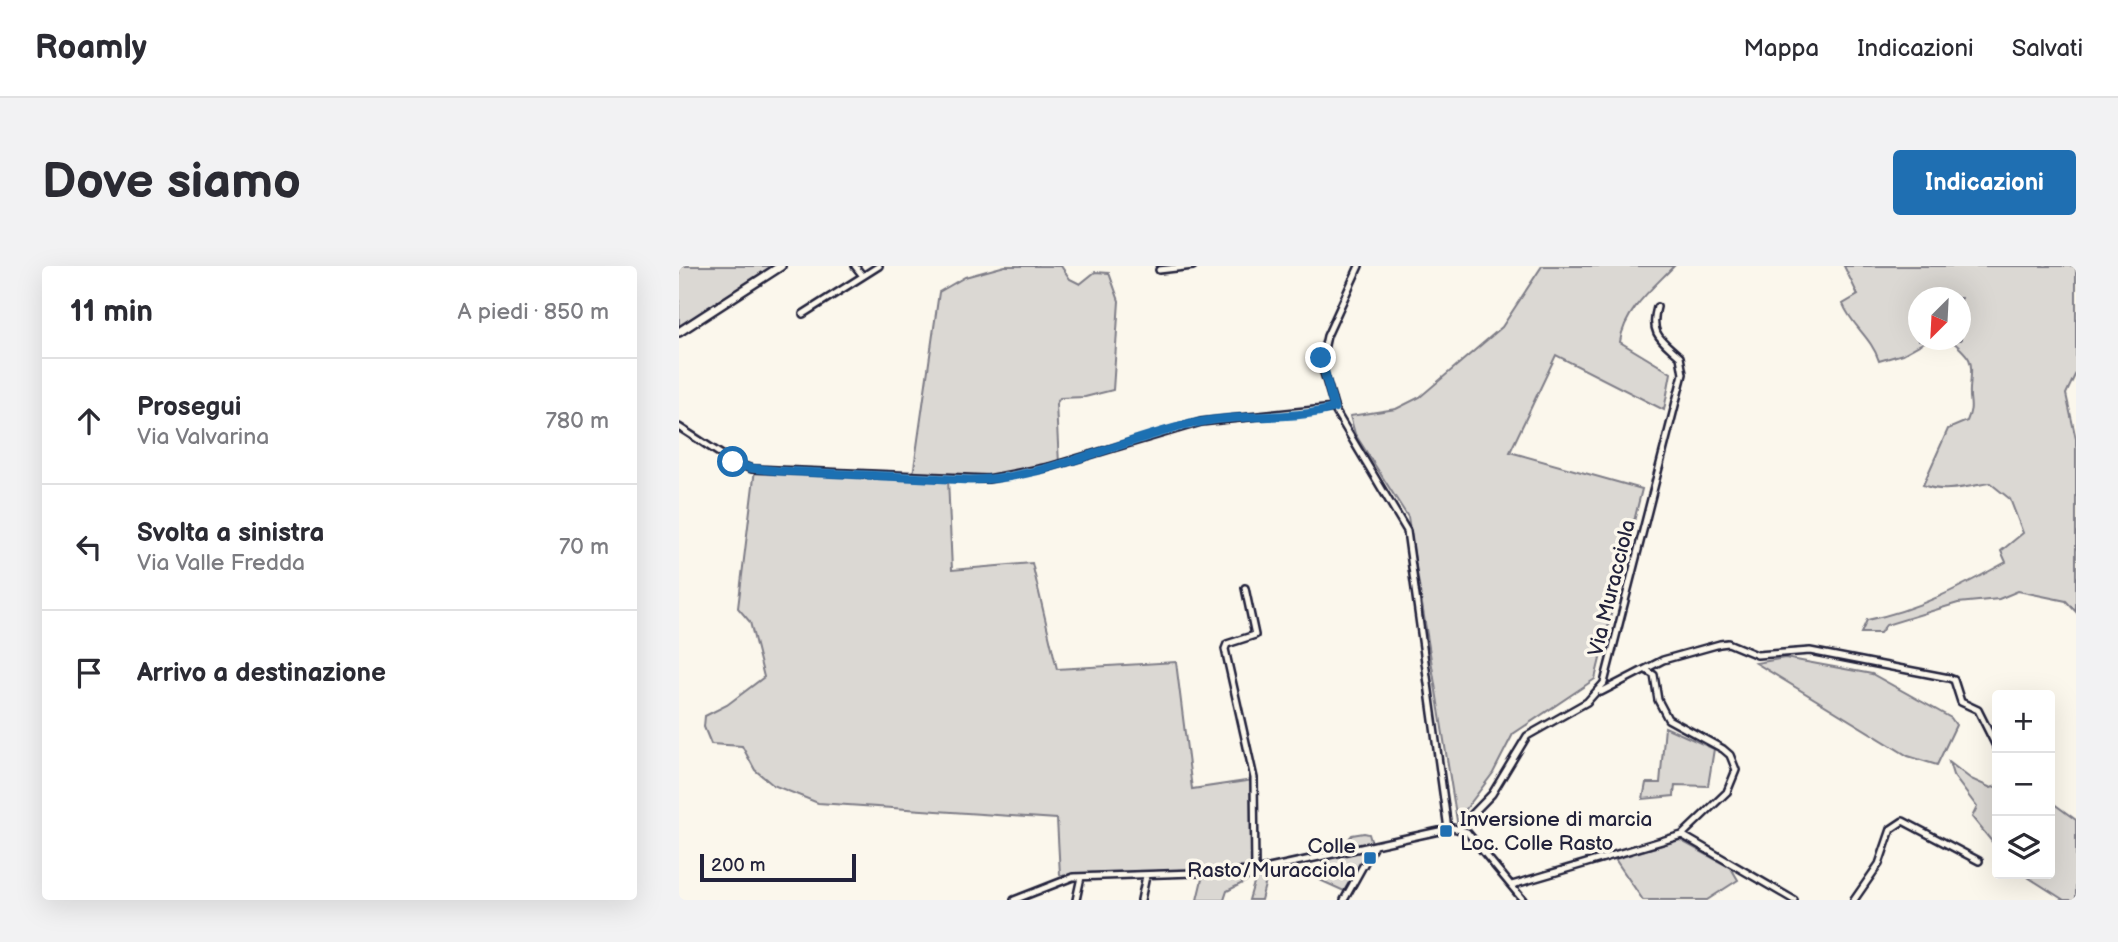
<!DOCTYPE html>
<html lang="it">
<head>
<meta charset="utf-8">
<style>
  :root { --surface:#fff; --page:#f2f2f3; --text:#2b2b33; --muted:#7c7c81; --line:#e1e1e2; --accent:#1f6fb2 }
  body { margin:0; font-family:"Balsamiq Sans",sans-serif; background:var(--page); color:var(--text) }
  .controls { position:absolute; right:21px; bottom:21px; display:grid; overflow:hidden; border-radius:7px; box-shadow:0 7px 28px #0002 }
  .controls button { width:63px; height:63px; display:grid; place-items:center; padding:0; border:0; border-bottom:2px solid var(--line); background:var(--surface); color:var(--text); font:35px sans-serif }
  .compass { position:absolute; left:1229px; top:21px; width:63px; height:63px; border-radius:50%; background:var(--surface); box-shadow:0 7px 28px #0002; rotate:204deg }
  .scale { position:absolute; left:21px; bottom:18px; width:156px; box-sizing:border-box; padding-left:7px; border:4px solid #22223b; border-top:0; font-size:19px; line-height:24px; white-space:nowrap; color:#22223b; -webkit-text-stroke:5px #fbf7ec; paint-order:stroke }
  .stop { position:absolute; width:21px; height:21px; margin:-16px; border:5px solid #1f6fb2; border-radius:50%; background:#fff }
  .stop.end { background:#1f6fb2; border-color:#fff; box-shadow:0 2px 7px #0008 }
  .list { margin:0; padding:0; list-style:none }
  h2 { display:flex; justify-content:space-between; align-items:center; height:91px; margin:0; padding:0 28px; font-size:30px }
  h2 small { font-size:23px; font-weight:400; color:var(--muted) }
  .list li { display:grid; grid-template-columns:46px 1fr auto; gap:21px; align-items:center; box-sizing:border-box; height:126px; padding:0 28px; border-top:2px solid var(--line) }
  .list b { display:block; font-size:26px; white-space:nowrap }
  .list p { margin:0; font-size:23px; white-space:nowrap; color:var(--muted) }
  .list em { font-size:23px; font-style:normal; color:var(--muted) }
  .icon { flex:none; width:38px; height:38px; fill:none; stroke:currentColor; stroke-width:2; stroke-linecap:round; stroke-linejoin:round }
  .map { position:relative; flex:none; width:1397px; height:634px; overflow:hidden; border-radius:7px }
  header { display:flex; align-items:center; gap:42px; box-sizing:border-box; height:98px; padding:0 35px; background:var(--surface); border-bottom:2px solid var(--line) }
  header strong { font-size:33px }
  nav { display:flex; gap:38px; margin-inline-start:auto; font-size:24px }
  .intro { display:flex; align-items:center; justify-content:space-between; box-sizing:border-box; height:168px; padding:0 42px }
  h1 { margin:0; font-size:49px }
  .button { padding:18px 32px; border-radius:7px; background:var(--accent); color:#fff; font-size:24px; font-weight:700 }
  main { display:flex; gap:42px; padding:0 42px }
  aside { flex:1; background:var(--surface); border-radius:7px; box-shadow:0 7px 28px #0002 }
  .map>svg:first-child { display:block }
  .green { fill:#dbd8d3; stroke:#7e7d87; stroke-width:2 }
  .lines { fill:none; stroke-linecap:round; stroke-linejoin:round }
  .street-casing { stroke:#22223b; stroke-width:10 }
  .secondary-casing { stroke:#22223b; stroke-width:12 }
  .street { stroke:#fbf7ec; stroke-width:5 }
  .secondary { stroke:#fbf7ec; stroke-width:7 }
  .route { stroke:#1f6fb2; stroke-width:9 }
  .poi-dot { fill:#1f6fb2; stroke:#fbf7ec; stroke-width:2.5 }
  .labels { text-anchor:middle; dominant-baseline:central; stroke-width:7; stroke-linejoin:round; paint-order:stroke }
  .street-label { font-size:21px; fill:#22223b; stroke:#fbf7ec }
  .poi-label { font-size:21px; fill:#22223b; stroke:#fbf7ec; text-anchor:start }
</style>
</head>
<body>
<header>
<strong>Roamly</strong>
<nav><a>Mappa</a><a>Indicazioni</a><a>Salvati</a></nav>
</header>
<div class="intro"><h1>Dove siamo</h1><a class="button">Indicazioni</a></div>
<main>
<aside>
<h2>11 min<small>A piedi · 850 m</small></h2>
<ul class="list">
<li><svg class="icon" aria-label="ahead" viewBox="0 0 24 24"><path d="M12 20V5M6 11l6-6 6 6"/></svg><div><b>Prosegui</b><p>Via Valvarina</p></div><em>780 m</em></li>
<li><svg class="icon" aria-label="left" viewBox="0 0 24 24"><path d="M17 20v-9H6M10 6l-5 5 5 5"/></svg><div><b>Svolta a sinistra</b><p>Via Valle Fredda</p></div><em>70 m</em></li>
<li><svg class="icon" aria-label="arrive" viewBox="0 0 24 24"><path d="M6 21V4h12l-3 4 3 4H6"/></svg><div><b>Arrivo a destinazione</b></div></li>
</ul>
</aside>
<div class="map">
<svg width="1397" height="634" viewBox="0 0 1397 634">
  <rect width="100%" height="100%" fill="#fbf7ec"/>
  <filter id="ink" filterUnits="userSpaceOnUse"><feTurbulence type="fractalNoise" baseFrequency=".0143" numOctaves="2"/><feDisplacementMap in="SourceGraphic" scale="14" xChannelSelector="R" yChannelSelector="G"/><feConvolveMatrix kernelMatrix="1 2 1 2 8 2 1 2 1" color-interpolation-filters="sRGB"/></filter>
  <g filter="url(#ink)">
    <path class="green" d="M0 0H102L0 66Z
      M326 0H382L391 13 401 18 416 6 430 7 440 35 434 124 406 131 381 132 377 138 380 198 309 213 269 212 273 304 353 297 378 403 497 396 513 523 574 514 576 605 588 611 582 634H570L577 610 548 625 545 634H518L524 609 394 611 381 609 378 553 139 537 94 519 76 504 63 480 32 478 25 461 26 450 48 439 85 411 71 356 59 342 76 203 234 209 260 26 286 11Z
      M863 0H995C974 22 945 45 941 76L992 107 985 144 877 89 831 186 963 223 916 413 834 468 814 507 778 555 729 251 676 168 671 150 717 143 741 131 823 61Z
      M1165 0H1397V107L1387 128 1397 173V346L1387 335 1339 325 1320 333 1279 337 1207 359 1201 367H1182L1188 354C1239 344 1282 321 1327 296L1322 285 1344 267 1331 233 1311 217C1290 220 1264 228 1244 219L1269 163 1288 155C1295 139 1290 138 1291 123 1293 94 1295 94 1272 74H1282V32H1240V74H1249L1224 88 1200 95C1193 72 1172 59 1164 38L1179 29Z
      M1106 392 1193 408 1272 452 1277 459 1258 499 1229 490 1077 397Z
      M986 461 1035 483 1029 520 996 519 995 530 964 533 967 517H981Z
      M1270 496 1292 513 1312 522 1318 520V582L1293 551 1298 541 1274 509Z
      M1371 535 1397 554V634H1385L1344 608H1371Z
      M685 567 690 568 693 578 665 625 641 614C642 596 651 593 663 582 667 579 669 573 673 569Z
      M1001 574 1052 602 1059 614 1028 634H964L936 593Z"/>
    <g class="lines">
      <g class="street-casing">
        <path id="street" d="M176 0 184 10
          M680 0 648 70 642 97 657 146 728 265 769 563
          M480 4 514 0
          M124 48 200 0
          M0 161 54 196 73 203 309 213 370 201 522 156 655 142
          M566 322 576 369 548 378 546 383 575 512 576 605
          M967 404 975 409 979 434 989 453 1044 483 1051 489 1057 504 1048 526 1003 569
          M922 426 984 394 1041 378 1049 377 1078 389 1131 385 1270 412 1275 414 1282 436 1299 444 1317 480
          M780 562 813 528 848 470 908 436 925 417 1004 108 1001 91C983 74 970 69 978 41
          M833 619 1003 569 1115 634
          M335 634 394 611 576 605 774 562 788 566 844 634
          M397 634 402 611
          M462 634 467 610
          M665 634 695 580
          M1175 634 1200 598 1212 563 1224 555 1300 595"/>
      </g>
      <g class="secondary-casing">
        <path id="secondary" d="M0 66 102 0"/>
      </g>
      <use href="#street" class="street"/>
      <use href="#secondary" class="secondary"/>
    </g>
  </g>
  <g class="lines" filter="url(#ink)">
    <path class="route" d="M54 196 71 202 100 205 291 214C370 213 444 172 521 156 564 147 612 155 655 142L642 92"/>
  </g>
  <g class="poi-dot">
    <rect x="760" y="558" width="14" height="14" rx="3.5"/>
    <rect x="684" y="585" width="14" height="14" rx="3.5"/>
  </g>
  <g class="labels">
    <g class="street-label">
      <text transform="translate(933 322) rotate(-76)">Via Muracciola</text>
    </g>
    <g class="poi-label">
      <text x="781" y="553">Inversione di marcia<tspan x="781" dy="24">Loc. Colle Rasto</tspan></text>
      <text x="677" y="580" text-anchor="end">Colle<tspan x="677" dy="24">Rasto/Muracciola</tspan></text>
    </g>
  </g>
</svg>
<div class="controls">
<button>+</button>
<button>−</button>
<button><svg class="icon" aria-label="layers" viewBox="0 0 24 24"><path d="M12 4l9 5-9 5-9-5zM3 14l9 5 9-5"/></svg></button>
</div>
<svg class="compass" viewBox="-18 -18 36 36"><path d="M0-13l5 13h-10z" fill="#e53935"/><path d="M0 13l5-13h-10z" fill="#7c7c81"/></svg>
<div class="scale">200 m</div>
<div class="stop" style="left:54px;top:196px"></div>
<div class="stop end" style="left:642px;top:92px"></div>
</div>
</main>
</body>
</html>
